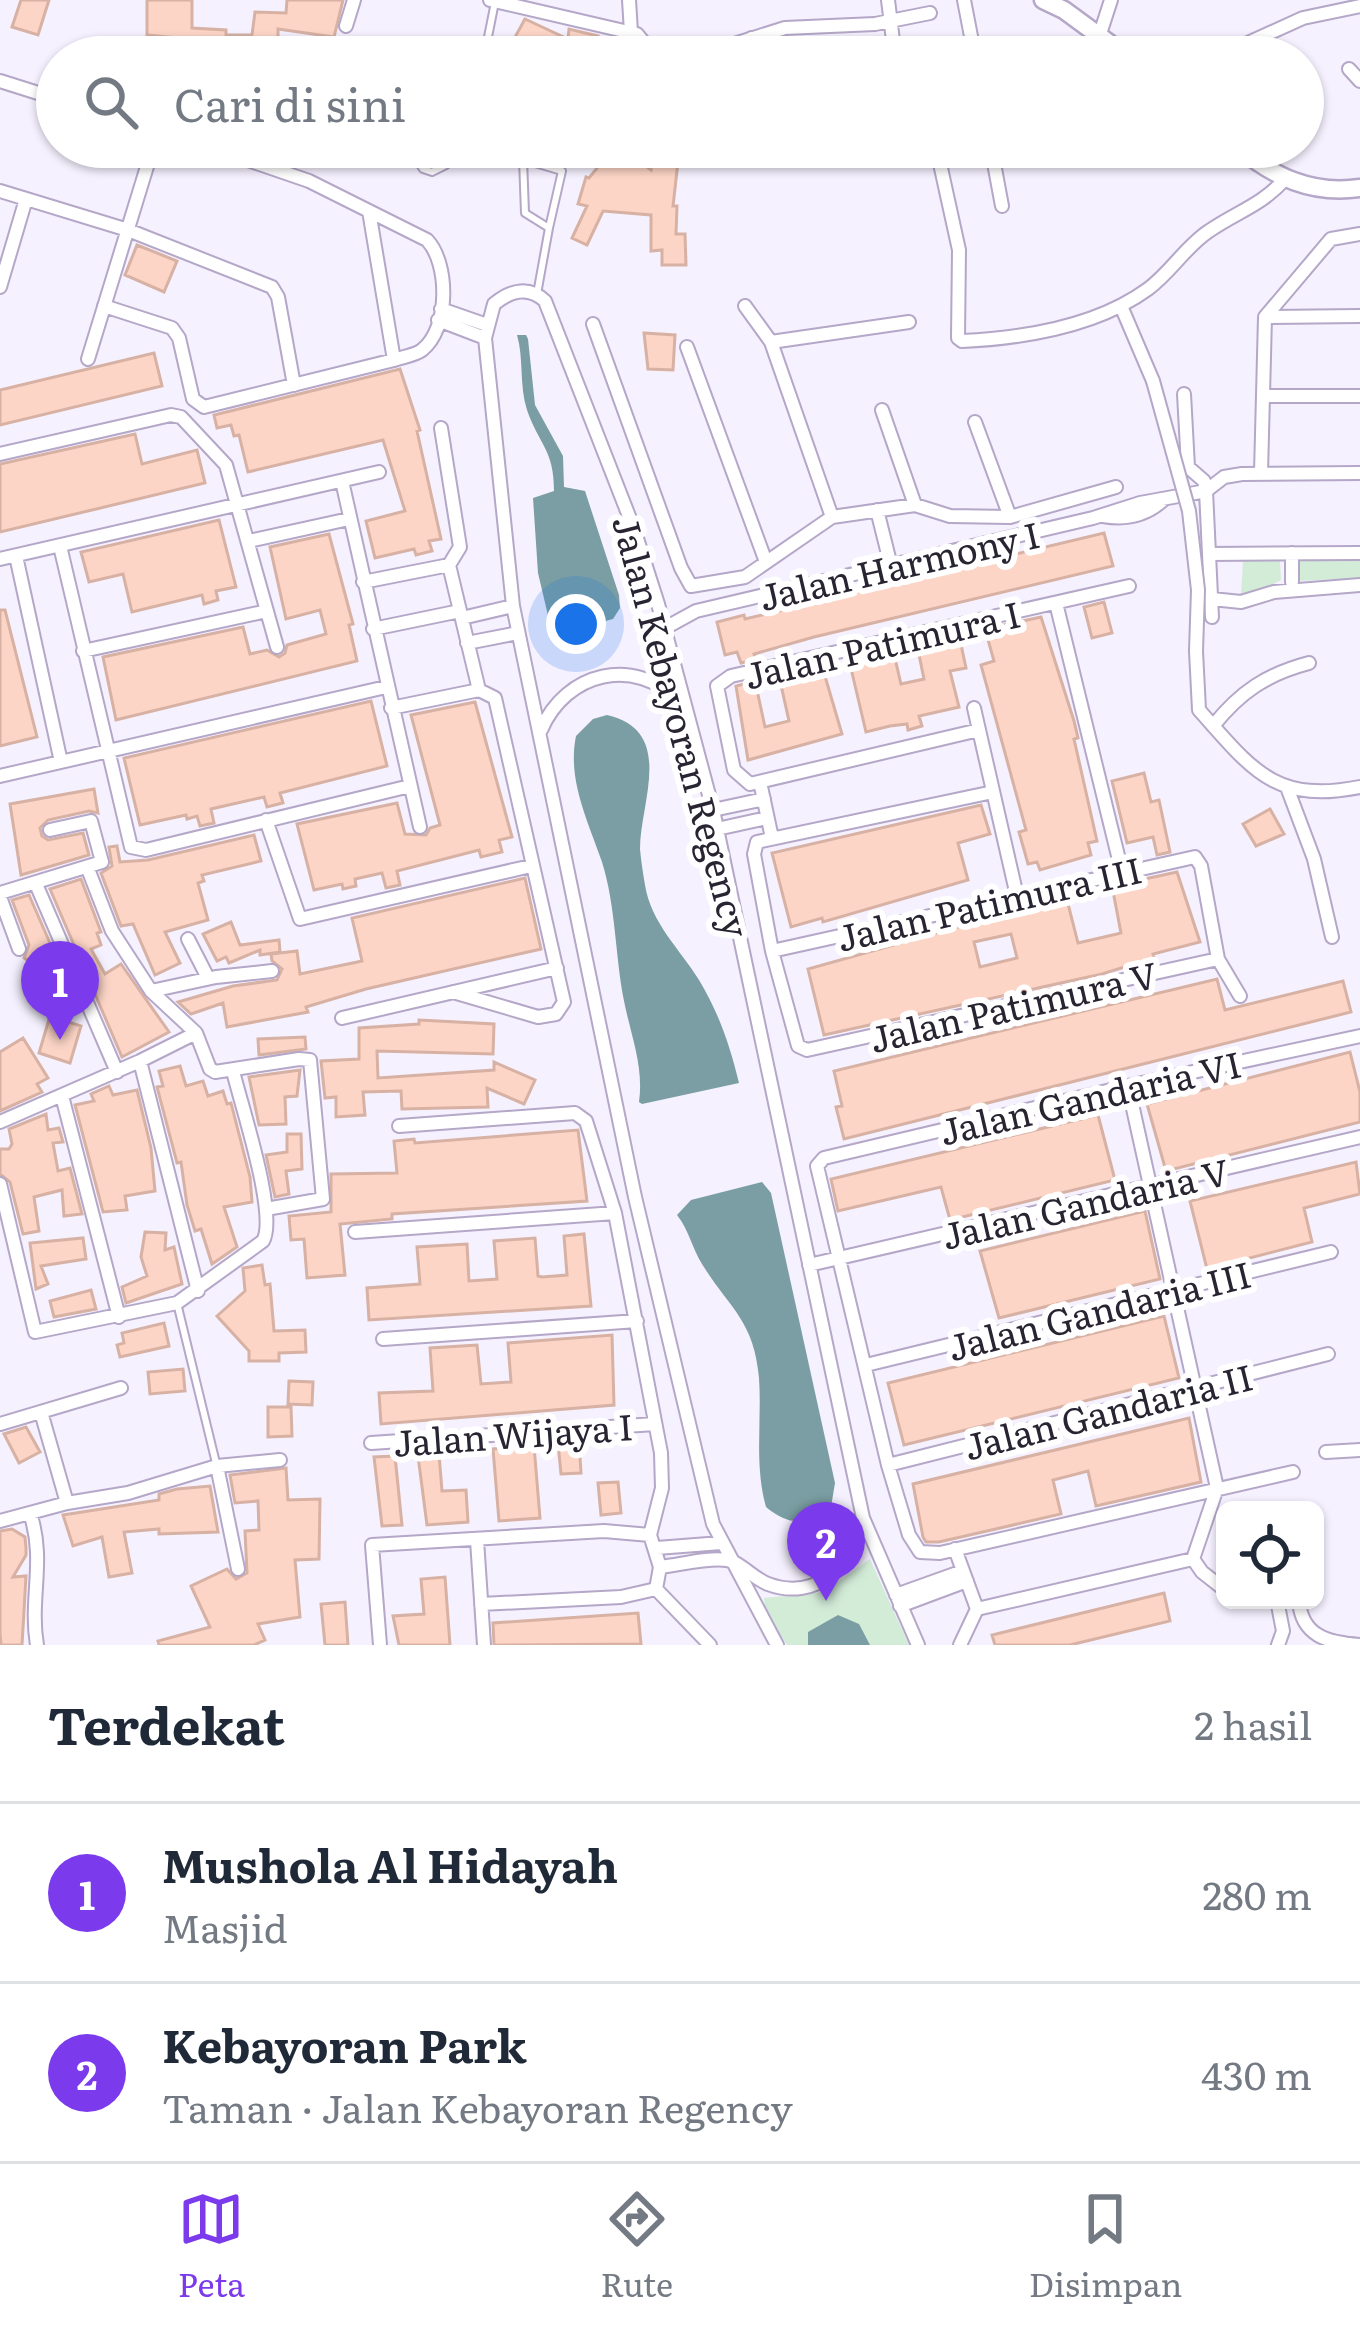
<!DOCTYPE html>
<html lang="id">
<head>
<meta charset="utf-8">
<style>
  :root { --surface:#fff; --page:#f2f2f3; --text:#1f2937; --muted:#747a83; --line:#e0e1e3; --accent:#7c3aed }
  body { margin:0; font-family:Literata,serif; background:var(--page); color:var(--text) }
  .controls { position:absolute; right:36px; bottom:36px; display:grid; overflow:hidden; border-radius:18px; box-shadow:0 3px 9px #0004 }
  .controls button { width:108px; height:108px; display:grid; place-items:center; padding:0; border:0; border-bottom:3px solid var(--line); background:var(--surface); color:var(--text); font:60px sans-serif }
  .you { position:absolute; left:576px; top:624px; width:42px; height:42px; margin:-30px; border:9px solid #fff; border-radius:50%; background:#1a73e8; box-shadow:0 0 0 18px #1a73e833 }
  .badge { display:grid; place-items:center; width:78px; height:78px; border-radius:50%; background:var(--accent); color:#fff; font-size:39px; font-weight:700 }
  .pin { position:absolute; translate:-50% -99px; filter:drop-shadow(0 3px 6px #0008) }
  .pin::after { content:''; position:absolute; top:63px; width:42px; height:36px; background:inherit; clip-path:polygon(0 0,100% 0,50% 100%) }
  .list { margin:0; padding:0; list-style:none }
  h2 { display:flex; justify-content:space-between; align-items:center; height:156px; margin:0; padding:0 48px; font-size:51px }
  h2 small { font-size:39px; font-weight:400; color:var(--muted) }
  .list li { display:grid; grid-template-columns:78px 1fr auto; gap:36px; align-items:center; box-sizing:border-box; height:180px; padding:0 48px; border-top:3px solid var(--line) }
  .list b { display:block; font-size:45px; white-space:nowrap }
  .list p { margin:0; font-size:39px; white-space:nowrap; color:var(--muted) }
  .list em { font-size:39px; font-style:normal; color:var(--muted) }
  .icon { flex:none; width:66px; height:66px; fill:none; stroke:currentColor; stroke-width:2; stroke-linecap:round; stroke-linejoin:round }
  .map { position:relative; flex:none; width:1360px; height:1645px; overflow:hidden }
  .search { position:absolute; background:var(--surface); box-shadow:0 3px 9px #0004; left:36px; right:36px; top:36px; height:132px; display:flex; align-items:center; gap:30px; box-sizing:border-box; padding:0 42px; border-radius:66px; color:var(--muted); font-size:45px }
  .sheet { height:516px; background:var(--surface) }
  nav { display:flex; justify-content:space-around; align-items:center; box-sizing:border-box; height:168px; border-top:3px solid var(--line); background:var(--surface); font-size:33px; color:var(--muted) }
  nav a { display:grid; justify-items:center; gap:6px }
  nav .on { color:var(--accent) }
  .map>svg:first-child { display:block }
  .green { fill:#d3ecd8 }
  .water { fill:#7a9ea3 }
  .building { fill:#fcd5c6; stroke:#d7b1a3; stroke-width:3; fill-rule:evenodd }
  .lines { fill:none; stroke-linecap:round; stroke-linejoin:round }
  .lane-casing { stroke:#b4a7c8; stroke-width:10 }
  .street-casing { stroke:#b4a7c8; stroke-width:16 }
  .secondary-casing { stroke:#b4a7c8; stroke-width:21 }
  .lane { stroke:#fff; stroke-width:6 }
  .street { stroke:#fff; stroke-width:12 }
  .secondary { stroke:#fff; stroke-width:16 }
  .street-bridge-casing { stroke:#b4a7c8; stroke-width:16; stroke-linecap:butt }
  .street-bridge { stroke:#fff; stroke-width:12 }
  .labels { text-anchor:middle; dominant-baseline:central; stroke-width:12; stroke-linejoin:round; paint-order:stroke }
  .street-label { font-size:36px; fill:#292431; stroke:#fff }
</style>
</head>
<body>
<div class="map">
<svg width="1360" height="1645" viewBox="0 0 1360 1645">
  <rect width="100%" height="100%" fill="#f6f1ff"/>
  <path class="green" d="M1297 559H1360V578L1297 581Z
    M1280 560 1281 580 1254 594H1241L1243 561Z
    M870 1559 909 1645H787L765 1610 764 1598 824 1592Z"/>
  <path class="water" d="M517 335H526L528 339 535 405 563 456 564 487 585 491 619 595 620 608 613 619 568 631 550 624 538 573 533 498 554 491C554 449 539 445 527 410 519 385 524 359 517 335Z
    M607 715C676 731 640 802 640 849 641 860 643 874 645 885 651 923 680 949 699 980 719 1013 730 1046 739 1083L642 1104 639 1102C644 1067 631 1036 624 1001 615 955 616 907 602 862 588 821 567 780 576 736L593 719Z
    M762 1182 771 1193 835 1483 831 1507C808 1525 790 1527 766 1507 754 1464 762 1421 759 1378 754 1320 729 1308 702 1264 692 1248 689 1230 677 1215L691 1200Z
    M838 1615 859 1624 870 1645H808V1632Z"/>
  <path class="building" d="M21 0H49L38 35 12 27Z
    M147 0H192V28L226 30V35H252L255 12 286 13 287 0H343L334 37 278 29V54L226 51 225 57H210L211 41 147 35Z
    M525 19 568 39 569 29 598 36 595 57H504Z
    M614 147H621L651 170 653 150 679 153 673 206H677L676 234H685L686 265H662V250L651 251V215L603 211 587 245 572 238 587 206 578 204 586 177 589 178Z
    M137 245 177 261 164 292 125 275Z
    M644 333 675 335 673 370 648 369Z
    M154 353 162 386 0 425V390Z
    M400 369 420 430 417 431 441 539 429 541 432 551 416 555 414 549 375 558 366 521 405 511 383 440 248 472 239 435 234 436 231 425 217 428 214 415Z
    M135 434 142 464 197 450 205 483 0 532V464Z
    M219 520 236 587 216 591 218 600 204 604 202 595 132 612 123 574 89 582 81 552Z
    M1104 533 1113 566 814 637 754 654 756 660 741 663 737 652 725 655 717 622 744 615 745 619Z
    M329 534 353 624 349 625 357 661 116 720 103 657 243 627 250 654 267 650 279 657 285 653 287 645 326 634 320 610 286 619 270 547Z
    M1104 602 1112 633 1092 638 1084 607Z
    M0 610H5L37 737 0 746Z
    M1041 617 1074 721 1078 738 1074 739 1097 841 1088 843 1091 855 1040 870 1037 862 1028 864 1019 832 1026 830 981 665 994 661 985 629Z
    M959 635 966 668 950 671 959 707 919 716 922 726 908 730 907 724 890 726 866 732 849 660 893 650 901 684 924 679 917 645Z
    M822 666 842 734 748 760 736 686 755 681 765 727 789 721 779 676Z
    M371 701 387 766 280 793 283 803 267 807 264 797 211 809 214 823 200 826 197 816 187 819 186 815 140 825 124 758Z
    M475 702 512 837 499 840 502 852 481 857 479 850 397 871 400 885 386 888 382 873 355 879 356 886 343 889 342 884 314 890 297 824 397 803 405 834 426 835 430 828 440 825 411 715Z
    M1144 773 1151 802 1159 800 1170 852 1157 855 1153 837 1127 843 1112 781Z
    M94 789 98 813 89 811 48 820 40 828 42 836 48 840 83 833 89 855 21 875 10 804Z
    M981 805 990 834 958 843 968 880 823 922 822 918 791 927 772 853Z
    M1270 809 1284 834 1256 846 1243 824Z
    M254 835 261 861 202 875 204 881 198 883 208 920 165 932 180 963 155 975 133 924 121 926 101 873 112 866 109 847 117 846 120 862 148 860Z
    M1177 872 1200 942 1153 954 1154 958 1102 974 824 1035 808 969 983 920 982 915 1066 896 1078 943 1117 934 1121 933 1112 886ZM1011 934 1017 958 980 967 974 942Z
    M525 878 541 949 366 989 306 1007 308 1012 227 1027 223 1003 191 1014 178 1002 233 986 277 980 282 969 272 961 271 954 297 951 300 974 362 961 352 918Z
    M81 879 101 932 97 933 101 945 91 949 105 974 121 964 169 1032 122 1057 50 889Z
    M29 895 53 950 27 960 24 958 29 945 12 900Z
    M231 922 240 945 279 940 280 952 260 955V950L229 963 226 957 217 961 203 934Z
    M1217 979 1225 1010 1343 981 1351 1012 844 1139 836 1107 842 1106 834 1071Z
    M50 1016 81 1026 70 1063 39 1053Z
    M419 1020 494 1024 493 1054 377 1051 378 1078 494 1070V1062L535 1080 524 1104 487 1088 488 1107 402 1109 401 1091 363 1092 365 1115 336 1117V1097L325 1098 321 1061 359 1059V1028L419 1024Z
    M305 1037 306 1049 259 1055 258 1039Z
    M23 1038 48 1078 37 1084 42 1092 0 1111V1052Z
    M1350 1052 1360 1092V1122L1166 1171 1147 1104Z
    M180 1066 186 1086 203 1081 208 1096 223 1091 227 1104 231 1103 250 1177 252 1202 224 1207 237 1247 212 1264 201 1229 195 1231 187 1205 181 1162 177 1163 157 1087 163 1086 159 1071Z
    M300 1070 297 1096 285 1097 286 1124 259 1125 249 1077Z
    M109 1086 113 1095 137 1090 151 1148 155 1191 125 1196 127 1210 103 1212 75 1105 94 1101 91 1094Z
    M46 1114 48 1130 59 1128 63 1142 53 1143 58 1171 70 1168 82 1214 64 1216 62 1190 34 1197 39 1231 23 1234 10 1182 0 1174V1149H9L12 1144 9 1129Z
    M1098 1115 1115 1180 950 1220 941 1187 838 1211 831 1179Z
    M578 1130 587 1201 392 1214V1219L340 1224 345 1275 307 1278 304 1239 291 1240 289 1216 331 1212V1174L397 1173 394 1141 414 1139 415 1143Z
    M287 1134H301L302 1169 286 1171 289 1194 275 1197 266 1155 287 1152Z
    M1356 1162 1360 1194 1304 1208 1312 1242 1207 1269 1190 1201Z
    M1145 1211 1160 1279 999 1318 980 1251Z
    M145 1232 166 1233 165 1250 174 1247 182 1284 126 1303 122 1287 147 1276 141 1257Z
    M584 1234 591 1306 369 1320 367 1288 420 1284 417 1247 467 1244 469 1281 497 1279 494 1241 535 1238 538 1276 542 1277 567 1275 564 1236Z
    M83 1238 86 1259 41 1266 48 1284 36 1289 30 1243Z
    M262 1265 265 1285 270 1284 274 1331 305 1330 306 1352 279 1353V1361H249V1351L217 1316 245 1291 243 1268Z
    M91 1290 96 1309 54 1317 50 1301Z
    M1164 1316 1179 1378 904 1445 888 1383Z
    M164 1323 169 1346 120 1357 117 1345 124 1343 122 1333Z
    M612 1335 614 1405 381 1424 379 1393 433 1391 430 1348 477 1345 481 1384 511 1382 508 1343Z
    M183 1369 185 1391 150 1394 148 1372Z
    M289 1381 313 1382 312 1405 288 1404Z
    M268 1407H291L292 1436 268 1437Z
    M1189 1418 1201 1482 1096 1506 1088 1471 1053 1480 1061 1514 939 1542H926L923 1537 913 1484Z
    M26 1427 40 1452 19 1463 4 1434Z
    M579 1441 581 1473 561 1474 558 1443Z
    M534 1446 540 1518 499 1521 493 1449Z
    M439 1454 442 1491 466 1490 468 1522 427 1525 418 1456Z
    M395 1456 402 1525 382 1526 374 1457Z
    M286 1468 288 1500 320 1499 319 1559 295 1560 300 1617 258 1624 265 1640 254 1645H159L158 1641 210 1627 191 1586 227 1569 236 1579 247 1573 245 1531 259 1530 258 1501 235 1503 230 1475Z
    M618 1482 621 1513 601 1515 598 1483Z
    M210 1486 218 1532 159 1534V1529L124 1532 132 1573 109 1577 102 1537 73 1546 63 1515 159 1500V1494L177 1489Z
    M12 1529 25 1537 26 1548V1555L13 1577 26 1576 22 1645H1L0 1633V1531Z
    M445 1577 450 1645H399L393 1616 424 1614 421 1579Z
    M1164 1593 1170 1621 1070 1645H995L992 1635Z
    M345 1602 348 1645H325L321 1604Z
    M638 1613 641 1644 494 1645 493 1623Z"/>
  <g class="lines">
    <g class="lane-casing">
      <path id="lane" d="M484 57 495 2
        M423 147 419 163 423 169 432 172 446 165 448 147
        M517 147 523 159 525 213 549 228 537 294
        M525 160 562 171 549 228
        M177 1303 216 1463"/>
    </g>
    <g class="street-casing">
      <path id="street" d="M490 0 637 34 656 57
        M629 0 631 32
        M888 0 895 57
        M964 0 975 57
        M346 26 354 0
        M1100 34 1111 0
        M751 38 755 57
        M1254 40 1263 57
        M693 57 785 28 875 24 930 13
        M1217 57 1303 18 1360 6
        M1349 69 1360 81
        M0 81 57 99
        M699 147 783 159 781 147
        M905 147 939 159 959 250 958 338 962 341C1025 338 1096 327 1148 289 1171 272 1186 246 1209 231 1238 211 1261 206 1286 178
        M991 147 1002 206
        M0 191 128 230 272 287 278 297 294 385
        M369 211 394 360
        M0 287 26 199
        M104 306 172 328 179 338 193 399 204 407 394 360C402 357 416 355 422 350 450 328 449 263 427 240L309 181 210 147
        M745 306 771 342 832 517
        M1121 306 1153 381
        M441 309 487 325
        M1265 317 1360 316
        M438 320 485 338
        M593 324 681 568 691 586 745 577 832 517 915 505 950 516 1010 517 1116 487
        M771 342 909 322
        M687 347 766 562
        M88 359 153 147
        M1184 394 1188 467 1204 481 1206 491 1212 617
        M1263 396H1360
        M882 410 915 505
        M975 422 1010 517
        M441 428 460 547 449 565
        M0 454 171 415 181 417 226 465 277 647
        M1261 473 1265 317 1331 239 1360 234
        M342 481 420 827
        M877 510 891 566
        M1103 516C1126 520 1145 516 1162 501
        M249 541 349 519
        M60 546 131 847 146 850 410 786
        M1209 554 1360 553
        M16 556 61 762
        M0 559 379 472
        M449 565 479 690
        M363 582 449 565
        M1292 582V553
        M1212 599 1241 602 1274 592 1360 585
        M1056 603 1122 872
        M462 618 513 606
        M665 628 696 611 1093 518 1140 503 1206 491 1224 477 1242 474 1360 473
        M373 629 460 611
        M467 643 518 633
        M83 651 267 611
        M1196 651 1199 710C1252 769 1274 804 1360 787
        M391 708 479 690
        M974 708 1017 896
        M1213 726C1240 692 1267 674 1309 663
        M541 730C566 672 634 655 680 702
        M979 730 750 784 734 770 717 686 731 676 1129 586
        M0 776 386 687
        M760 782 772 838
        M1288 790 1314 859 1332 937
        M993 792 757 842 754 854 772 951 798 1046 807 1050 1218 959
        M713 810 764 799
        M266 820 300 919 531 866
        M717 829 767 818
        M88 869 112 931 151 991
        M36 884 117 1072
        M0 893 102 862 91 821 50 830
        M0 897 19 949
        M188 939 208 978
        M772 951 1195 857 1201 866 1218 959 1240 996
        M453 992 538 1017 556 1014 564 1002 495 698 479 690
        M342 1018 557 968
        M196 1033 151 991 216 977 272 971
        M140 1061 196 1033 210 1069 215 1072 299 1059 310 1060 323 1199 266 1209
        M1128 1086 1217 1488 1193 1559
        M62 1096 119 1317
        M0 1122 140 1061 198 1291
        M399 1126 575 1113 586 1121 615 1213 661 1453 662 1488 650 1535 660 1567 656 1589
        M0 1184 35 1332 177 1303 263 1241C278 1215 241 1105 233 1071
        M355 1232 615 1213
        M809 1265 1360 1137
        M383 1339 637 1321
        M866 1365 1331 1252
        M41 1412 67 1503
        M0 1424 121 1388
        M371 1443 655 1424
        M1326 1452 1360 1450
        M888 1465 1328 1354
        M217 1466 238 1569
        M1293 1472 940 1553 920 1552 909 1535 888 1465 817 1166 824 1158 1128 1086 1360 1036
        M30 1513C46 1561 29 1598 37 1645
        M0 1521 67 1503 128 1493 217 1466 280 1460
        M477 1540 484 1645
        M657 1548 721 1543
        M955 1549 977 1609 960 1645
        M1193 1559 1202 1572 1225 1590
        M660 1567C680 1565 708 1557 727 1560 740 1562 754 1579 768 1584 816 1602 856 1564 863 1519
        M656 1589 710 1645
        M896 1595 963 1571
        M1277 1600 1283 1631 1278 1645
        M1299 1600C1301 1636 1328 1643 1360 1645
        M481 1604 621 1597 656 1589
        M900 1606 967 1581
        M977 1609 1193 1559
        M380 1645 372 1545 604 1531 650 1535
        M777 1645 713 1524 635 1197 513 606 485 338 494 304C510 291 528 285 545 301L634 529 658 604 713 810 863 1518 918 1645"/>
    </g>
    <g class="secondary-casing">
      <path id="secondary" d="M1043 0 1064 10 1128 57
        M1238 147C1274 177 1312 195 1360 188"/>
    </g>
    <use href="#lane" class="lane"/>
    <use href="#street" class="street"/>
    <use href="#secondary" class="secondary"/>
    <g class="street-bridge-casing">
      <path id="street-bridge" d="M1153 381 1189 511 1198 590 1196 651"/>
    </g>
    <use href="#street-bridge" class="street-bridge"/>
  </g>
  <g class="labels">
    <g class="street-label">
      <text transform="translate(899 564) rotate(-13)">Jalan Harmony I</text>
      <text transform="translate(882 643) rotate(-13)">Jalan Patimura I</text>
      <text transform="translate(683 726) rotate(75)">Jalan Kebayoran Regency</text>
      <text transform="translate(989 902) rotate(-13)">Jalan Patimura III</text>
      <text transform="translate(1013 1005) rotate(-13)">Jalan Patimura V</text>
      <text transform="translate(1090 1096) rotate(-13)">Jalan Gandaria VI</text>
      <text transform="translate(1085 1202) rotate(-13)">Jalan Gandaria V</text>
      <text transform="translate(1099 1309) rotate(-14)">Jalan Gandaria III</text>
      <text transform="translate(1108 1410) rotate(-14)">Jalan Gandaria II</text>
      <text transform="translate(513 1433) rotate(-4)">Jalan Wijaya I</text>
    </g>
  </g>
</svg>
<div class="controls">
<button><svg class="icon" aria-label="locate" viewBox="0 0 24 24"><circle cx="12" cy="12" r="6"/><path d="M12 2v4M12 18v4M2 12h4M18 12h4"/></svg></button>
</div>
<div class="you"></div>
<div class="pin badge" style="left:60px;top:1040px">1</div>
<div class="pin badge" style="left:826px;top:1601px">2</div>
<div class="search"><svg class="icon" aria-label="search" viewBox="0 0 24 24"><circle cx="10" cy="10" r="6"/><path d="M15 15l6 6"/></svg>Cari di sini</div>
</div>
<section class="sheet">
<h2>Terdekat<small>2 hasil</small></h2>
<ul class="list">
<li><span class="badge">1</span><div><b>Mushola Al Hidayah</b><p>Masjid</p></div><em>280 m</em></li>
<li><span class="badge">2</span><div><b>Kebayoran Park</b><p>Taman · Jalan Kebayoran Regency</p></div><em>430 m</em></li>
</ul>
</section>
<nav>
<a class="on"><svg class="icon" aria-label="map" viewBox="0 0 24 24"><path d="M3 6l6-2 6 2 6-2v14l-6 2-6-2-6 2zM9 4v14M15 6v14"/></svg>Peta</a>
<a><svg class="icon" aria-label="directions" viewBox="0 0 24 24"><path d="M12 3l9 9-9 9-9-9zM9 14v-3h6M13 9l2 2-2 2"/></svg>Rute</a>
<a><svg class="icon" aria-label="saved" viewBox="0 0 24 24"><path d="M7 4h10v16l-5-4-5 4z"/></svg>Disimpan</a>
</nav>
</body>
</html>
